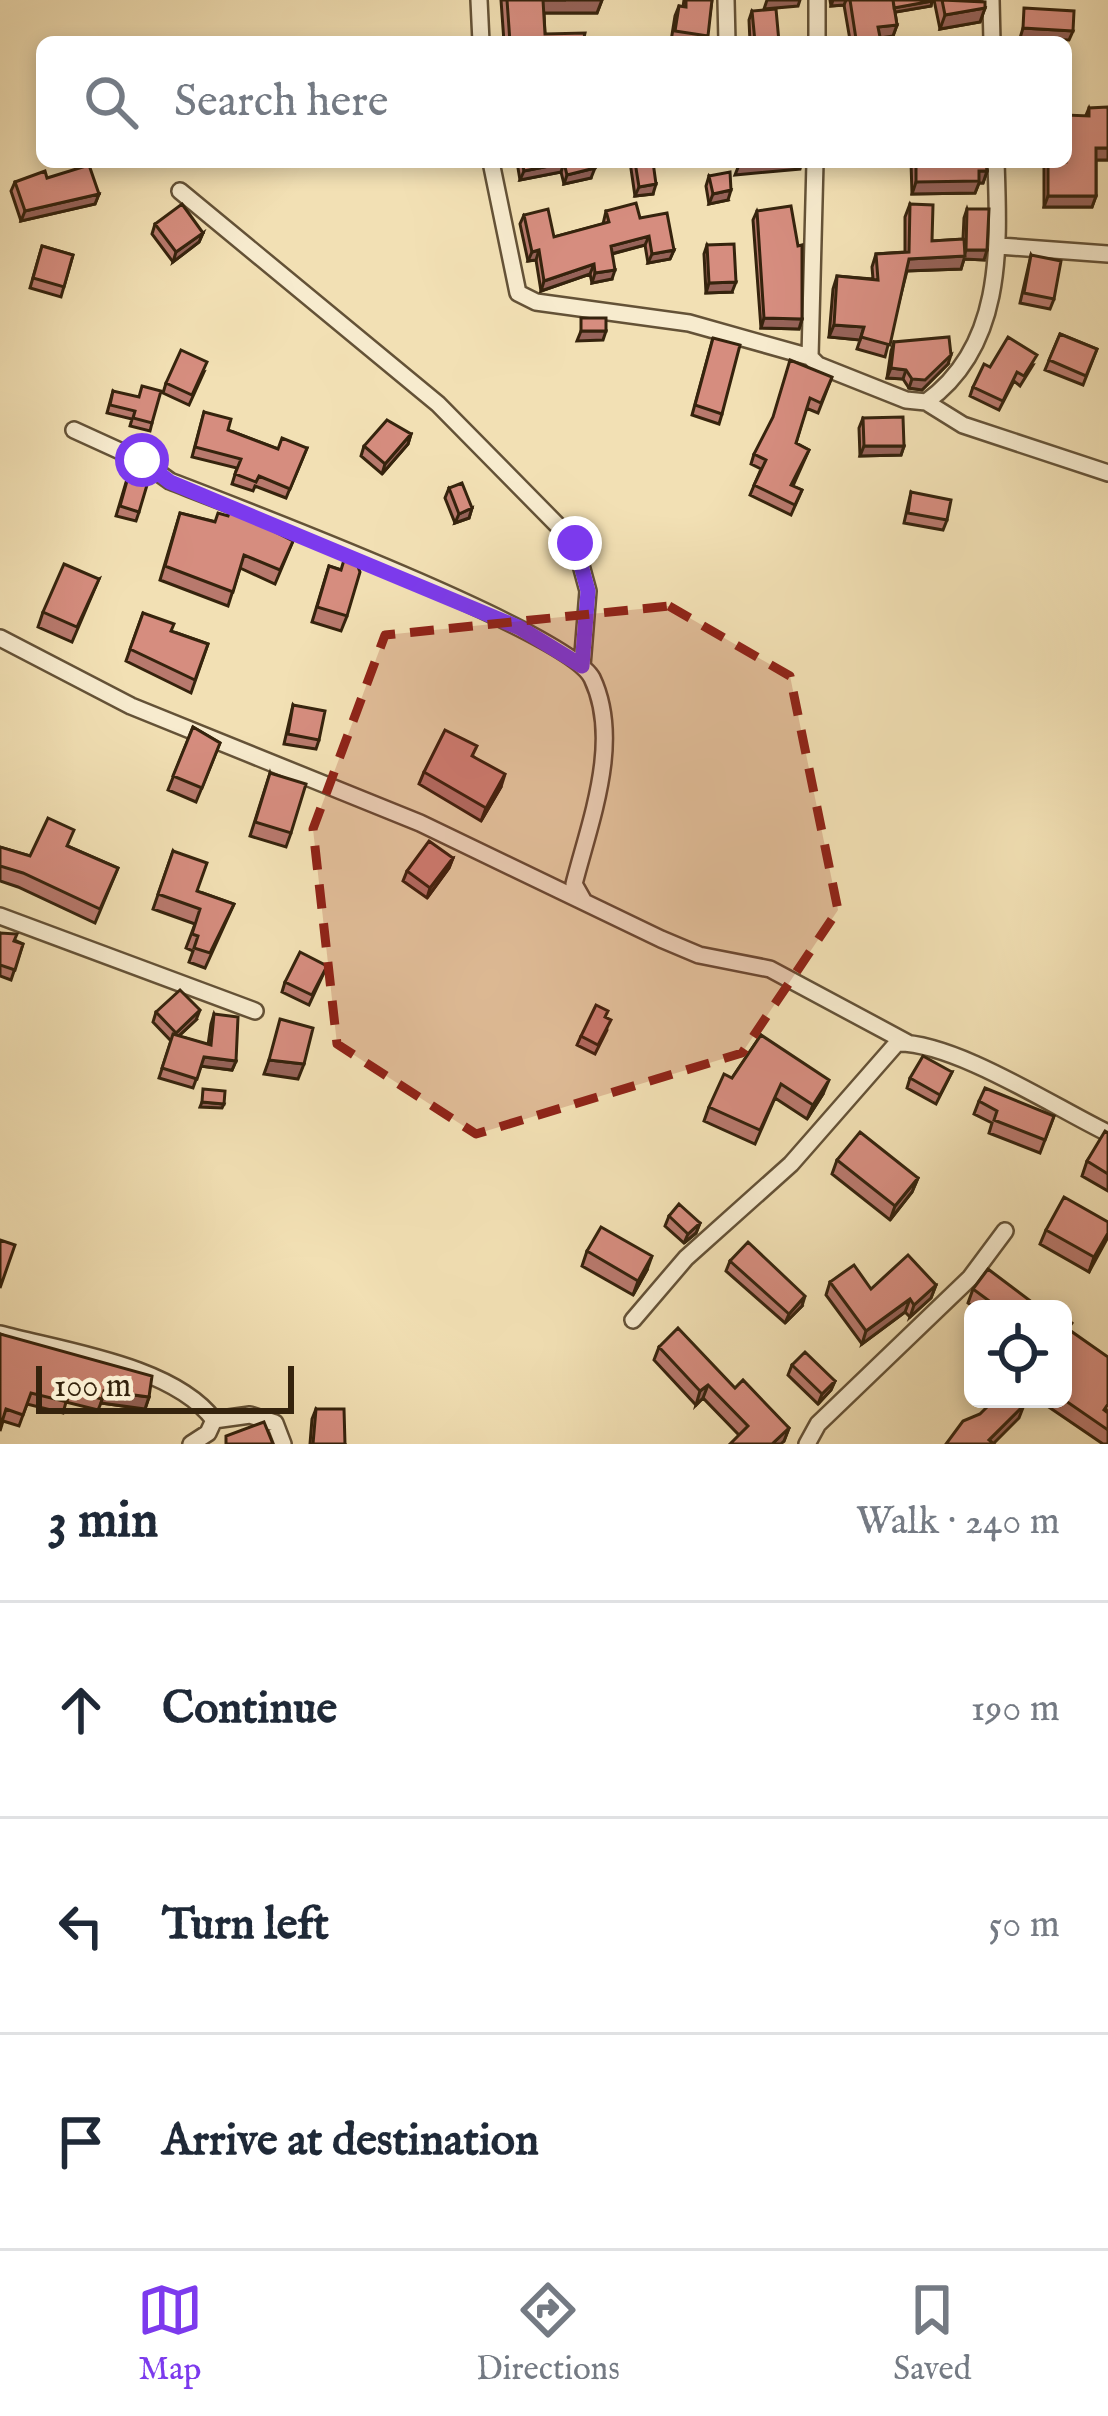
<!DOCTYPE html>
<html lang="en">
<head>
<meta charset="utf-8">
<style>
  :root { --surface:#fff; --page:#f2f2f3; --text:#1f2937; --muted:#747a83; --line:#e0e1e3; --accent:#7c3aed }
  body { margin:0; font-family:"IM FELL English",serif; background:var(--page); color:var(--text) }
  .controls { position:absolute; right:36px; bottom:36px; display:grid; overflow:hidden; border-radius:18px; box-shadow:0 6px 18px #0003 }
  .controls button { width:108px; height:108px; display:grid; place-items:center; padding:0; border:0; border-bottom:3px solid var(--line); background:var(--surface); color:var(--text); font:60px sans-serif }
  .scale { position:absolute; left:36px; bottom:30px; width:258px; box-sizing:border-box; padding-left:12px; border:6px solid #35230d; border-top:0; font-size:33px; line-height:42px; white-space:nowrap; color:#35230d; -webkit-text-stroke:9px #f7ebce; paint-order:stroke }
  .stop { position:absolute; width:36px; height:36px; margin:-27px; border:9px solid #7c3aed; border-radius:50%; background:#fff }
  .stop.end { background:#7c3aed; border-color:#fff; box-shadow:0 3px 12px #0008 }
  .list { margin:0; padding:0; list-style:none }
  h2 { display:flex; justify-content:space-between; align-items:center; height:156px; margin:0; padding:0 48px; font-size:51px }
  h2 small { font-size:39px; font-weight:400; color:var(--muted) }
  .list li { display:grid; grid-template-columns:78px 1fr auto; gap:36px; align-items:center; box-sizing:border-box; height:216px; padding:0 48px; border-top:3px solid var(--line) }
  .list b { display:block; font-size:45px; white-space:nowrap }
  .list em { font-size:39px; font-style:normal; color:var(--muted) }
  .icon { flex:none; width:66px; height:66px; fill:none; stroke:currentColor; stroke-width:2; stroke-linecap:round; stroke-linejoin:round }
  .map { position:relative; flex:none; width:1108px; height:1444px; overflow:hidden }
  .search { position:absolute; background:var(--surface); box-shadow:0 6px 18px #0003; left:36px; right:36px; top:36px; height:132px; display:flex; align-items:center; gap:30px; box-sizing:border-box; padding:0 42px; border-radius:18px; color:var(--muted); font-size:45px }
  .sheet { height:804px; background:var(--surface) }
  nav { display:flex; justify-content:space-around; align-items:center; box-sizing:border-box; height:168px; border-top:3px solid var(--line); background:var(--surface); font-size:33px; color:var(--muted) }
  nav a { display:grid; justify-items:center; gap:6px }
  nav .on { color:var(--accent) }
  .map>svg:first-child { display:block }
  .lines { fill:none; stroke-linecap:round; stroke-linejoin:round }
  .minor-casing { stroke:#645237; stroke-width:20 }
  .minor { stroke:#f7ebce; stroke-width:15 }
  .wall { fill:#b8796d; stroke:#35230d; stroke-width:3 }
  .shaded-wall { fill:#966359; stroke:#35230d; stroke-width:3 }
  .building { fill:#d68d7f; stroke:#35230d; stroke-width:3 }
  .route { stroke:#7c3aed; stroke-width:15 }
  .marked { fill:#8f2418; fill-opacity:0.2; stroke:#8f2418; stroke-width:9; stroke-dasharray:24 15; stroke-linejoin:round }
</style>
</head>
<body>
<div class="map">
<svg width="1108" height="1444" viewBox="0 0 1108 1444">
  <rect width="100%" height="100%" fill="#f2e0b4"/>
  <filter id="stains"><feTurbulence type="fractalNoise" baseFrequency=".00167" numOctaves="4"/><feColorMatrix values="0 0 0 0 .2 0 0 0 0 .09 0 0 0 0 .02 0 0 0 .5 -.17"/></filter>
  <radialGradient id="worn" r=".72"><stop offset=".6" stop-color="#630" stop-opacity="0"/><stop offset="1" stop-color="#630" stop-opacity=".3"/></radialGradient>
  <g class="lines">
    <g class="minor-casing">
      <path id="minor" d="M479 0 481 42
        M726 0 727 42
        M991 0 992 42
        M817 42V0
        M491 162 518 293 536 302 689 323 810 357 818 365 906 400 926 402 963 425 1108 473
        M180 191 438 404 575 543 588 591 582 666
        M999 246 1108 254
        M810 357 815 162
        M926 402C1004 346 999 248 996 162
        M74 430 142 461 170 481C234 506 570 633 592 678 622 741 590 821 574 884L583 900
        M0 638 131 706 420 823 661 939 699 955 770 969 908 1043
        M0 916 255 1011
        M633 1320 686 1258 791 1164 897 1043C955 1042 1054 1107 1108 1133
        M0 1334C64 1351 174 1366 214 1420
        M214 1420 250 1415 275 1423 283 1444
        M191 1444 208 1433 214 1420
        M807 1444 818 1424 970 1278 1005 1231"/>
    </g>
    <use href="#minor" class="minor"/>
  </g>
  <path class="wall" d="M501 0H602L597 13H544L545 34 583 42H504Z
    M684 0H712L706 42 671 41 675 16 679 6 683 7Z
    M830 0H932L931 6 895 12 897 25 893 36 850 40 844 5 831 6Z
    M934 0H979L985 8 980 22 940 29Z
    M752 11 779 42H750L749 20Z
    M1089 108 1108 160H1096V196L1092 207H1044V162H1066Z
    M517 162H593L591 178 564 184 561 172 520 180Z
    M630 162H653V194L635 196Z
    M911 162H986L987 171 983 183H979L975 193 912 194Z
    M709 176 728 200 709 204 706 186Z
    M47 178 99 194 95 204 21 221 11 191 15 182Z
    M910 204 932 241 963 239 964 218 967 209 984 260 964 259 961 269 907 271 885 357 857 349 860 340 829 337 833 289 837 276 873 279 872 267 876 254 905 252V217Z
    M606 211 640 218 674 250 670 259 648 263 645 245 612 254V279L592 283 590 274 541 291 536 260 528 261 520 224 524 215 554 237 603 224Z
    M757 211 802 319 799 329 761 328 753 220Z
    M155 224 203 233 199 242 173 262 152 234Z
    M707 245 732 292 706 293 704 254Z
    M42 246 73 255 61 297 30 288Z
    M1031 255 1054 299 1050 309 1020 303Z
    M1060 334 1097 349 1083 385 1045 370Z
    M713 338 722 414 719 424 692 415Z
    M894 342 948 364 922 390 909 388 903 379 887 378 891 351Z
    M1033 365 1020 386 1014 381 999 410 970 396 973 387 990 367Z
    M204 372 189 405 163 393 166 383Z
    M832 377 818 413 806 408 796 443 809 450 793 486 802 490 791 515 750 495 761 469 751 464 754 454Z
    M113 391 152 423 150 431 130 426 132 419 107 413Z
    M204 412 228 430 278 449 307 448 286 498 255 486 253 491 232 484 237 468 192 457Z
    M863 418 904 446 901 455 860 456 859 428Z
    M411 434 408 444 382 474 361 456 364 446Z
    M127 479 139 512 136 521 116 516Z
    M449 488 472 508 469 518 455 523 445 498Z
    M911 492 947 520 943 530 904 523Z
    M180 513 293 541 275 584 240 568 228 606 160 580Z
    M329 566 341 570 347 616 341 631 312 622Z
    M99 579 72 642 38 627 43 612Z
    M143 613 171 631 208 644 191 693 126 661Z
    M293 705 319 740 316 749 284 744Z
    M193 727 220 743 196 802 168 790Z
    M473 756 501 787 481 821 419 784 424 772Z
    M270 773 291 833 286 847 250 836Z
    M68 846 118 868 95 923 18 887 0 881V847L30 856Z
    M173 851 197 891 234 904 205 968 189 962 193 951 186 948 195 924 153 909Z
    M453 858 449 868 427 898 403 881 407 871Z
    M0 933 23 944 11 980 0 976Z
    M327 966 309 1005 282 992 285 982Z
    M156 1012 196 1020 179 1036 208 1045 211 1024 214 1014 236 1061 232 1070 201 1066 193 1088 159 1078 171 1041 153 1022Z
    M605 1017 607 1030 595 1054 577 1045 581 1036Z
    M761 1035 823 1094 807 1119 775 1098 755 1144 704 1121 709 1107 732 1078Z
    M952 1072 936 1104 907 1088 910 1078Z
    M979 1101 1054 1116 1040 1153 989 1133 992 1123 974 1114Z
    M1108 1133V1191L1082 1176 1087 1161Z
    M837 1160 918 1178 912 1192 890 1220 832 1174Z
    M669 1216 700 1223 696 1233 684 1243 665 1226Z
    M1108 1222 1089 1272 1040 1244 1046 1230Z
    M587 1251 647 1270 633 1295 582 1266Z
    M730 1261 802 1306 785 1323 726 1271Z
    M830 1282 871 1289 936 1285 931 1298 910 1317 905 1312 862 1344 826 1295Z
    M973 1289 1041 1309H976L968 1303Z
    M1070 1330 1108 1413V1444H1103L1037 1399H1063Z
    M0 1334 149 1397 145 1409 101 1403 98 1410 66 1402 63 1413 27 1404 19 1426 3 1421 0 1431Z
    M659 1347 735 1388 789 1428 784 1441 739 1435 703 1398 696 1405 654 1360Z
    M792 1365 835 1381 831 1390 818 1404 788 1375Z
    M316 1409 345 1444H310L312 1419Z"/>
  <path class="shaded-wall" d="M543 0H602L597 13H538Z
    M767 0H800L798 6 764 9Z
    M833 0H846L844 5 831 6Z
    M932 1 931 6 890 13 892 8Z
    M985 8 980 22 940 29 945 15Z
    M897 25 893 36 874 39 878 27Z
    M1023 28 1073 31 1069 40 1020 38Z
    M1096 148H1108V160H1091Z
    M772 162H802L800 169 735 175 739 165Z
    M564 163 561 172 520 180 524 171Z
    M595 168 591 178 564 184 567 175Z
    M979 171H987L983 183H979L975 193 912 194 916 182Z
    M656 184 653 194 635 196 639 187Z
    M731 190 728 200 709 204 713 194Z
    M99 194 95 204 21 221 25 211Z
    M1048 196H1096L1092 207H1044Z
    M203 233 199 242 173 262 176 252Z
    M649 236 645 245 607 255 611 246Z
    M539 250 536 260 528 261 532 252Z
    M674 250 670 259 648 263 652 254Z
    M966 250H987L984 260 964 259 961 269 905 271 909 259 964 256Z
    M594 264 590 274 541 291 544 281Z
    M615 270 612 279 592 283 595 273Z
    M736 282 732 292 706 293 709 283Z
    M764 318 802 319 799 329 761 328Z
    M834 325 864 327 860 340 829 337Z
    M581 331H606L603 340 577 341Z
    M951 355 948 364 922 390 909 388 912 379Z
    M891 368 906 370 903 379 887 378Z
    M411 434 408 444 382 474 385 464Z
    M864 446H904L901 455 860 456Z
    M472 508 469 518 455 523 459 514Z
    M505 774 501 787 481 821 486 808Z
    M453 858 449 868 427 898 430 888Z
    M200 1010 196 1020 172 1042 176 1033Z
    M204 1057 236 1061 232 1070 200 1066Z
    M269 1060 304 1064 298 1079 264 1074Z
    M829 1080 823 1094 807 1119 813 1105Z
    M202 1102 224 1104 222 1108 200 1107Z
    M918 1178 912 1192 890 1220 895 1206Z
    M700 1223 696 1233 684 1243 688 1234Z
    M1108 1233V1237L1089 1272 1094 1257Z
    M652 1256 647 1270 633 1295 638 1281Z
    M936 1285 931 1298 910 1317 914 1305Z
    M805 1296 802 1306 785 1323 789 1314Z
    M910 1299 905 1312 862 1344 866 1331Z
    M835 1381 831 1390 818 1404 822 1394Z
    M708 1385 703 1398 696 1405 700 1391Z
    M104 1391 149 1397 145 1409 101 1403Z
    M1024 1405 1019 1418 993 1444 989 1440Z
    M789 1428 784 1441 781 1444H772Z"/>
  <path class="building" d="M507 0H566H543L545 34 585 33 583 42H510Z
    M686 0H712L708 36 675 31 679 6 686 7Z
    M850 0H893L897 25 878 27 881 42H840L856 39Z
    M893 0H932V1L894 8Z
    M942 0 985 2V8L945 15Z
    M1024 8 1074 11 1073 31 1023 28Z
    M776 9 779 42H755L752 11Z
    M1108 107V148H1096V196H1048V162H1066V115L1089 116V108Z
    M522 162H593L595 168 567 175 564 163 524 171Z
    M635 162H653L656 184 639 187Z
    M738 162H772L739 165Z
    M916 162H986L987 171H979V181L916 182Z
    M89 165 99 194 25 211 15 182 45 171 47 178Z
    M730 172 731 190 713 194 709 176Z
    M636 203 640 218 667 213 674 250 652 254 649 236 611 246 615 270 595 273 594 264 544 281 539 250 532 252 524 215 548 209 554 237 609 222 606 211Z
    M182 204 203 233 176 252 155 224Z
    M910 204 933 205 932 241 964 239 965 256 909 259 890 345 861 337 864 327 834 325 837 276 878 280 876 254 909 252Z
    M791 206 798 246 802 245V319L764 318 757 211Z
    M967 209H989L987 250H966Z
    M734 244 736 282 709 283 707 245Z
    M42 246 73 255 64 287 33 278Z
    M1031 255 1061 261 1054 299 1024 293Z
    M581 318H606V331H581Z
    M1060 334 1097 349 1086 376 1049 360Z
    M949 337 951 355 925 380 912 379 906 370 891 368 894 342Z
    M1008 337 1037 355 1024 376 1017 372 1003 401 973 387 984 364 990 367Z
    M713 338 740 345 722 414 695 405Z
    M181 350 207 362 192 395 166 383Z
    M790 360 832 377 821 403 810 398 796 443 809 450 791 485 802 490 795 505 754 485 766 460 754 454 773 417Z
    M142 386 161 391 152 423 133 418 135 411 110 405 113 391 139 397Z
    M204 412 231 419 228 430 278 449 282 438 307 448 290 489 259 476 256 482 235 474 241 459 195 447Z
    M903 417 904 446H864L863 418Z
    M387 420 411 434 385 464 364 446Z
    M130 470 150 475 139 512 120 506Z
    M462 483 472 508 459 514 449 488Z
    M911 492 951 500 947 520 908 513Z
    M230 509 293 541 280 570 244 555 233 592 165 566 180 513 215 522 218 513 228 516Z
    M344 560 357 564 360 572 347 616 317 607 329 566 341 570Z
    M64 564 99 579 77 627 43 612Z
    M143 613 174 624 171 631 208 644 195 680 130 649Z
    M293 705 325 711 319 740 288 734Z
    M193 727 220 743 202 788 173 776Z
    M445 730 477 746 472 756 505 774 486 808 424 772Z
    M270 773 306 784 291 833 255 822Z
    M48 818 74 830 67 846 118 868 100 909 23 873 0 866V847L30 856Z
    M429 841 453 858 430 888 407 871Z
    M173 851 207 863 197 891 234 904 210 953 194 948 198 936 192 934 200 909 158 894Z
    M0 933 17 934 14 941 23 944 15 970 0 965Z
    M300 952 327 966 312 995 285 982Z
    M180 990 200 1010 176 1033 156 1012Z
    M596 1005 608 1011 605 1017 611 1020 598 1045 581 1036Z
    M214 1014 238 1017 236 1061 204 1057 197 1079 162 1068 173 1034 211 1045Z
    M280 1019 313 1028 304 1064 269 1060Z
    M761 1035 829 1080 813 1105 781 1084 760 1130 709 1107 724 1074 732 1078Z
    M923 1056 952 1072 940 1095 910 1078Z
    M985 1088 1054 1116 1045 1140 994 1120 997 1111 979 1101Z
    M203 1089 225 1091 224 1104 202 1102Z
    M1105 1131 1108 1133V1174L1087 1161Z
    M860 1132 918 1178 895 1206 837 1160Z
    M1064 1197 1108 1222V1233L1094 1257 1046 1230Z
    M679 1204 700 1223 688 1234 669 1216Z
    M601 1227 652 1256 638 1281 587 1251Z
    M0 1240 15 1245 0 1288Z
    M748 1242 805 1296 789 1314 730 1261Z
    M908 1255 936 1285 914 1305 910 1299 866 1331 830 1282 854 1265 871 1289Z
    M988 1269 1041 1309H1000L973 1289Z
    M1063 1316 1072 1323 1068 1329 1108 1357V1404L1104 1410 1108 1413V1430L1063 1399Z
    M678 1328 735 1388 743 1380 789 1428 772 1444H730L748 1426 708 1385 700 1391 659 1347Z
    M0 1334 152 1376 149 1397 104 1391 102 1399 69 1391 67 1402 31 1393 23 1415 6 1409 0 1428Z
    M805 1352 835 1381 822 1394 792 1365Z
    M995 1399H1018L1024 1405 989 1440 994 1444H946L963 1421 980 1414Z
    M316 1409H344L345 1444H313Z
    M264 1422 273 1444H226V1436Z"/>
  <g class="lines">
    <path class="route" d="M142 460 170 482 520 628 582 666 588 591 575 543"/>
  </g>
  <path class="marked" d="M669 606 790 676 838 910 742 1053 476 1134 337 1044 313 829 385 635Z"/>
  <rect width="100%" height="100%" filter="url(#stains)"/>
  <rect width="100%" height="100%" fill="url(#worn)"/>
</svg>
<div class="controls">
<button><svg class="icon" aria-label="locate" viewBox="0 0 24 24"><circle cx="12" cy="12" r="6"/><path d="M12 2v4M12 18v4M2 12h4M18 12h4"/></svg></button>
</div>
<div class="scale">100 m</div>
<div class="stop" style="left:142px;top:460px"></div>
<div class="stop end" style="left:575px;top:543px"></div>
<div class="search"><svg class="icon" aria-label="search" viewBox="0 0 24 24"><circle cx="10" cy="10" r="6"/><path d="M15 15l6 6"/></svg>Search here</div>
</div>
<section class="sheet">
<h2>3 min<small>Walk · 240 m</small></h2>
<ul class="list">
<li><svg class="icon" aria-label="ahead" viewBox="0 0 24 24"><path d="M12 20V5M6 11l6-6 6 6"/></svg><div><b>Continue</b></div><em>190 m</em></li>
<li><svg class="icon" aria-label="left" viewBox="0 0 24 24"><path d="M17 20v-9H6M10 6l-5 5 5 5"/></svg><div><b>Turn left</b></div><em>50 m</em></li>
<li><svg class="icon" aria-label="arrive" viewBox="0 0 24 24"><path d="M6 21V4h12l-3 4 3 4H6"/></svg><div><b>Arrive at destination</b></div></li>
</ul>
</section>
<nav>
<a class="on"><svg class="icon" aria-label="map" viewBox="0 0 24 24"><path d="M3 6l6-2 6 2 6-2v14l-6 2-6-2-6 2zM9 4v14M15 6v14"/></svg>Map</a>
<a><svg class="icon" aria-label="directions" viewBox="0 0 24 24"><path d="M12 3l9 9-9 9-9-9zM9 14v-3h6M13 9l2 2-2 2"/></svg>Directions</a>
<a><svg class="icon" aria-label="saved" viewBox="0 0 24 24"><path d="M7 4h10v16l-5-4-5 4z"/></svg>Saved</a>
</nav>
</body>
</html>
